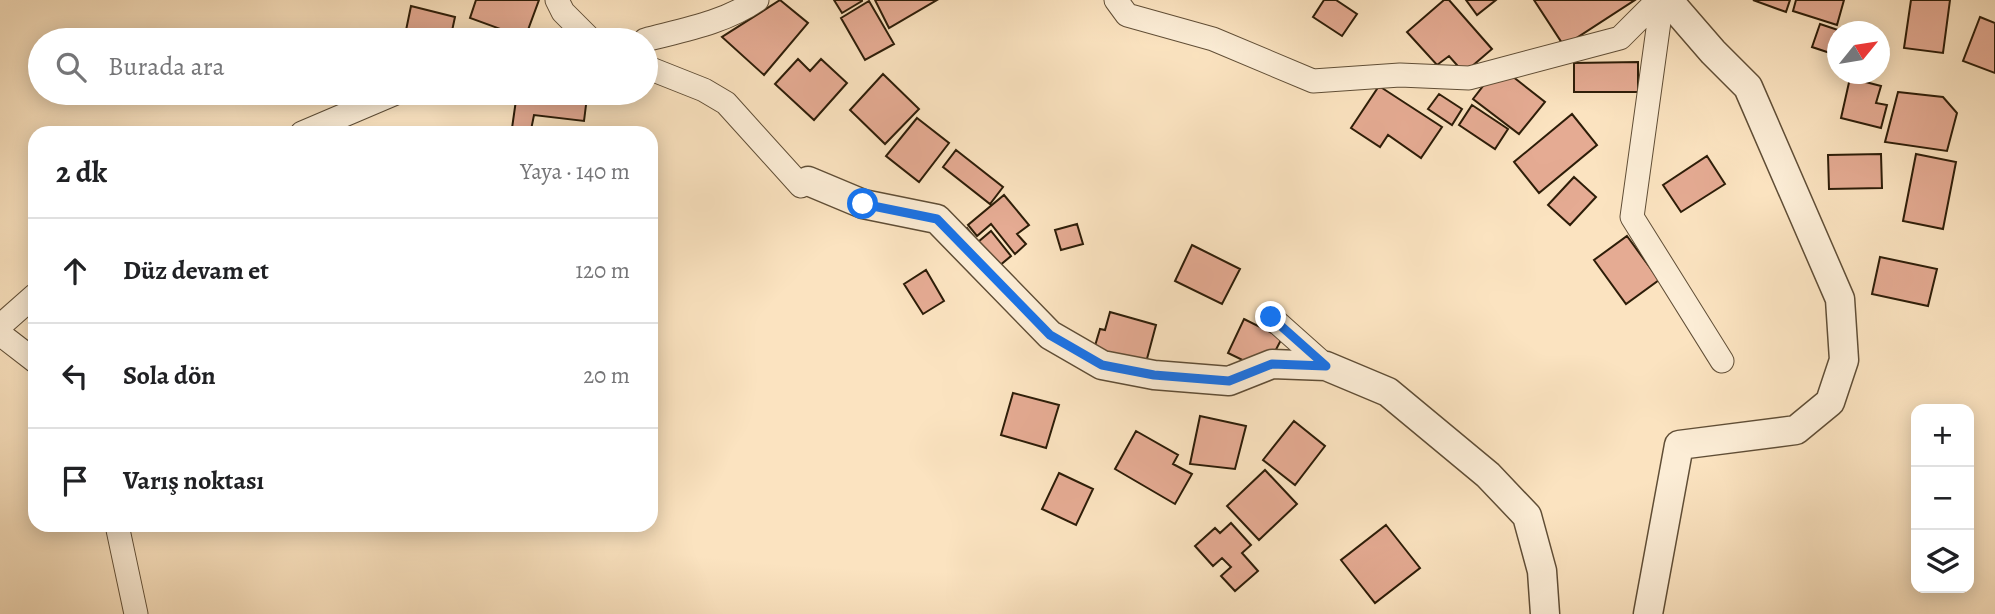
<!DOCTYPE html>
<html lang="tr">
<head>
<meta charset="utf-8">
<style>
  :root { --surface:#fff; --page:#f6f6f6; --text:#202124; --muted:#757577; --line:#e0e0e0 }
  body { margin:0; font-family:Alegreya,serif; background:var(--page); color:var(--text) }
  .controls { position:absolute; right:21px; bottom:21px; display:grid; overflow:hidden; border-radius:14px; box-shadow:0 4px 18px #0003 }
  .controls button { width:63px; height:63px; display:grid; place-items:center; padding:0; border:0; border-bottom:2px solid var(--line); background:var(--surface); color:var(--text); font:35px sans-serif }
  .compass { position:absolute; left:1827px; top:21px; width:63px; height:63px; border-radius:50%; background:var(--surface); box-shadow:0 4px 18px #0003; rotate:60deg }
  .stop { position:absolute; width:21px; height:21px; margin:-16px; border:5px solid #1a73e8; border-radius:50%; background:#fff }
  .stop.end { background:#1a73e8; border-color:#fff; box-shadow:0 2px 7px #0008 }
  .list { margin:0; padding:0; list-style:none }
  h2 { display:flex; justify-content:space-between; align-items:center; height:91px; margin:0; padding:0 28px; font-size:30px }
  h2 small { font-size:23px; font-weight:400; color:var(--muted) }
  .list li { display:grid; grid-template-columns:46px 1fr auto; gap:21px; align-items:center; box-sizing:border-box; height:105px; padding:0 28px; border-top:2px solid var(--line) }
  .list b { display:block; font-size:26px; white-space:nowrap }
  .list em { font-size:23px; font-style:normal; color:var(--muted) }
  .icon { flex:none; width:38px; height:38px; fill:none; stroke:currentColor; stroke-width:2; stroke-linecap:round; stroke-linejoin:round }
  .map { position:relative; flex:none; width:1995px; height:614px; overflow:hidden }
  .search { position:absolute; background:var(--surface); box-shadow:0 4px 18px #0003; left:28px; top:28px; width:630px; height:77px; display:flex; align-items:center; gap:18px; box-sizing:border-box; padding:0 24px; border-radius:38px; color:var(--muted); font-size:26px }
  .panel { position:absolute; background:var(--surface); box-shadow:0 4px 18px #0003; left:28px; top:126px; width:630px; height:406px; border-radius:21px }
  .map>svg:first-child { display:block }
  .building { fill:#e5ab93; stroke:#2d1d08; stroke-width:2 }
  .lines { fill:none; stroke-linecap:round; stroke-linejoin:round }
  .minor-casing { stroke:#604e36; stroke-width:25 }
  .tertiary-casing { stroke:#604e36; stroke-width:31 }
  .minor { stroke:#fcedd6; stroke-width:23 }
  .tertiary { stroke:#fcedd6; stroke-width:28 }
  .route { stroke:#1a73e8; stroke-width:9 }
</style>
</head>
<body>
<div class="map">
<svg width="1995" height="614" viewBox="0 0 1995 614">
  <rect width="100%" height="100%" fill="#fbe3c0"/>
  <filter id="stains"><feTurbulence type="fractalNoise" baseFrequency=".00286" numOctaves="4"/><feColorMatrix values="0 0 0 0 .2 0 0 0 0 .09 0 0 0 0 .02 0 0 0 .5 -.17"/></filter>
  <radialGradient id="worn" r=".72"><stop offset=".6" stop-color="#630" stop-opacity="0"/><stop offset="1" stop-color="#630" stop-opacity=".3"/></radialGradient>
  <path class="building" d="M476 0H539L525 38 470 18Z
    M780 0 808 23 764 75 722 37Z
    M834 0H862V1L842 13Z
    M875 0H937L889 28Z
    M1324 0H1336L1357 14 1342 36 1313 17Z
    M1444 0H1449L1492 49 1464 73 1449 56 1437 65 1407 32Z
    M1466 0H1496L1477 15Z
    M1534 0H1635L1564 46Z
    M1753 0H1790L1786 12Z
    M1796 0H1844L1837 25 1793 11Z
    M1911 0H1950L1943 53 1904 48Z
    M869 1 894 44 865 60 841 18Z
    M411 6 455 17 450 40H404Z
    M1980 17 1995 23V73L1963 61Z
    M1820 24 1841 31 1838 32V41L1833 54 1812 47Z
    M798 59 810 71 821 59 847 83 814 120 775 84Z
    M1638 62V92H1574V63Z
    M883 74 919 109 885 144 850 110Z
    M1512 76 1545 102 1519 134 1473 99 1487 81Z
    M1850 78 1881 86 1876 103 1887 105 1881 128 1841 118Z
    M1379 86 1442 127 1421 158 1388 135 1380 147 1351 128Z
    M1898 92 1943 97 1957 113 1947 151 1885 142Z
    M517 93H551L587 97 584 121 534 115 531 130 512 128Z
    M1439 94 1462 109 1452 125 1428 109Z
    M1472 105 1508 129 1495 149 1459 125Z
    M1572 114 1597 145 1539 193 1514 162Z
    M917 118 949 143 919 182 886 156Z
    M956 150 1003 187 990 204 943 167Z
    M1881 154 1882 188 1829 189 1828 155Z
    M1916 154 1956 162 1943 229 1903 221Z
    M1707 156 1725 184 1681 212 1663 185Z
    M1574 177 1596 197 1570 225 1548 205Z
    M1004 195 1029 225 1017 234 1026 244 1015 254 991 224 977 236 968 225Z
    M1077 224 1083 244 1061 250 1055 230Z
    M967 228 978 242 991 231 1011 256 987 276 956 237Z
    M1627 236 1659 280 1626 304 1594 260Z
    M1192 245 1240 269 1222 304 1175 281Z
    M1880 257 1937 269 1928 306 1872 294Z
    M926 270 944 301 923 314 904 284Z
    M1110 312 1156 325 1144 370 1092 356 1100 329 1105 330Z
    M1244 319 1282 338 1265 371 1228 353Z
    M1013 393 1059 405 1046 448 1001 435Z
    M1200 416 1246 426 1235 469 1190 464Z
    M1294 421 1325 446 1295 485 1263 460Z
    M1136 431 1178 455 1173 464 1192 474 1175 504 1115 469Z
    M1265 470 1297 504 1259 540 1227 506Z
    M1059 473 1093 489 1076 525 1042 509Z
    M1231 523 1251 545 1242 553 1258 571 1235 591 1221 576 1231 567 1222 558 1213 566 1195 546 1215 528 1220 533Z
    M1386 525 1420 568 1375 603 1341 560Z"/>
  <g class="lines">
    <g class="minor-casing">
      <path id="minor" d="M557 0 563 12 591 40
        M1116 0 1127 15 1213 39 1313 81 1400 75 1469 78 1620 38 1658 0
        M1662 0 1632 217 1722 361
        M645 40C683 30 724 23 757 0
        M646 67 704 90 726 103 801 186 808 181
        M302 133 396 93
        M1271 317 1326 366
        M0 326 35 295
        M0 334 35 361
        M117 525 136 614"/>
    </g>
    <g class="tertiary-casing">
      <path id="tertiary" d="M808 181 863 204 937 219 1050 335 1102 365 1154 375 1229 381 1272 364 1326 366 1388 392 1488 475 1527 516 1542 571 1545 614
        M1648 614 1679 445 1796 430 1830 402 1844 360 1840 299 1748 87 1713 52 1668 0"/>
    </g>
    <use href="#minor" class="minor"/>
    <use href="#tertiary" class="tertiary"/>
  </g>
  <g class="lines">
    <path class="route" d="M863 204 937 219 1050 335 1102 365 1154 375 1229 381 1272 364 1326 366 1271 317"/>
  </g>
  <rect width="100%" height="100%" filter="url(#stains)"/>
  <rect width="100%" height="100%" fill="url(#worn)"/>
</svg>
<div class="controls">
<button>+</button>
<button>−</button>
<button><svg class="icon" aria-label="layers" viewBox="0 0 24 24"><path d="M12 4l9 5-9 5-9-5zM3 14l9 5 9-5"/></svg></button>
</div>
<svg class="compass" viewBox="-18 -18 36 36"><path d="M0-13l5 13h-10z" fill="#e53935"/><path d="M0 13l5-13h-10z" fill="#757577"/></svg>
<div class="stop" style="left:863px;top:204px"></div>
<div class="stop end" style="left:1271px;top:317px"></div>
<div class="search"><svg class="icon" aria-label="search" viewBox="0 0 24 24"><circle cx="10" cy="10" r="6"/><path d="M15 15l6 6"/></svg>Burada ara</div>
<section class="panel">
<h2>2 dk<small>Yaya · 140 m</small></h2>
<ul class="list">
<li><svg class="icon" aria-label="ahead" viewBox="0 0 24 24"><path d="M12 20V5M6 11l6-6 6 6"/></svg><div><b>Düz devam et</b></div><em>120 m</em></li>
<li><svg class="icon" aria-label="left" viewBox="0 0 24 24"><path d="M17 20v-9H6M10 6l-5 5 5 5"/></svg><div><b>Sola dön</b></div><em>20 m</em></li>
<li><svg class="icon" aria-label="arrive" viewBox="0 0 24 24"><path d="M6 21V4h12l-3 4 3 4H6"/></svg><div><b>Varış noktası</b></div></li>
</ul>
</section>
</div>
</body>
</html>
